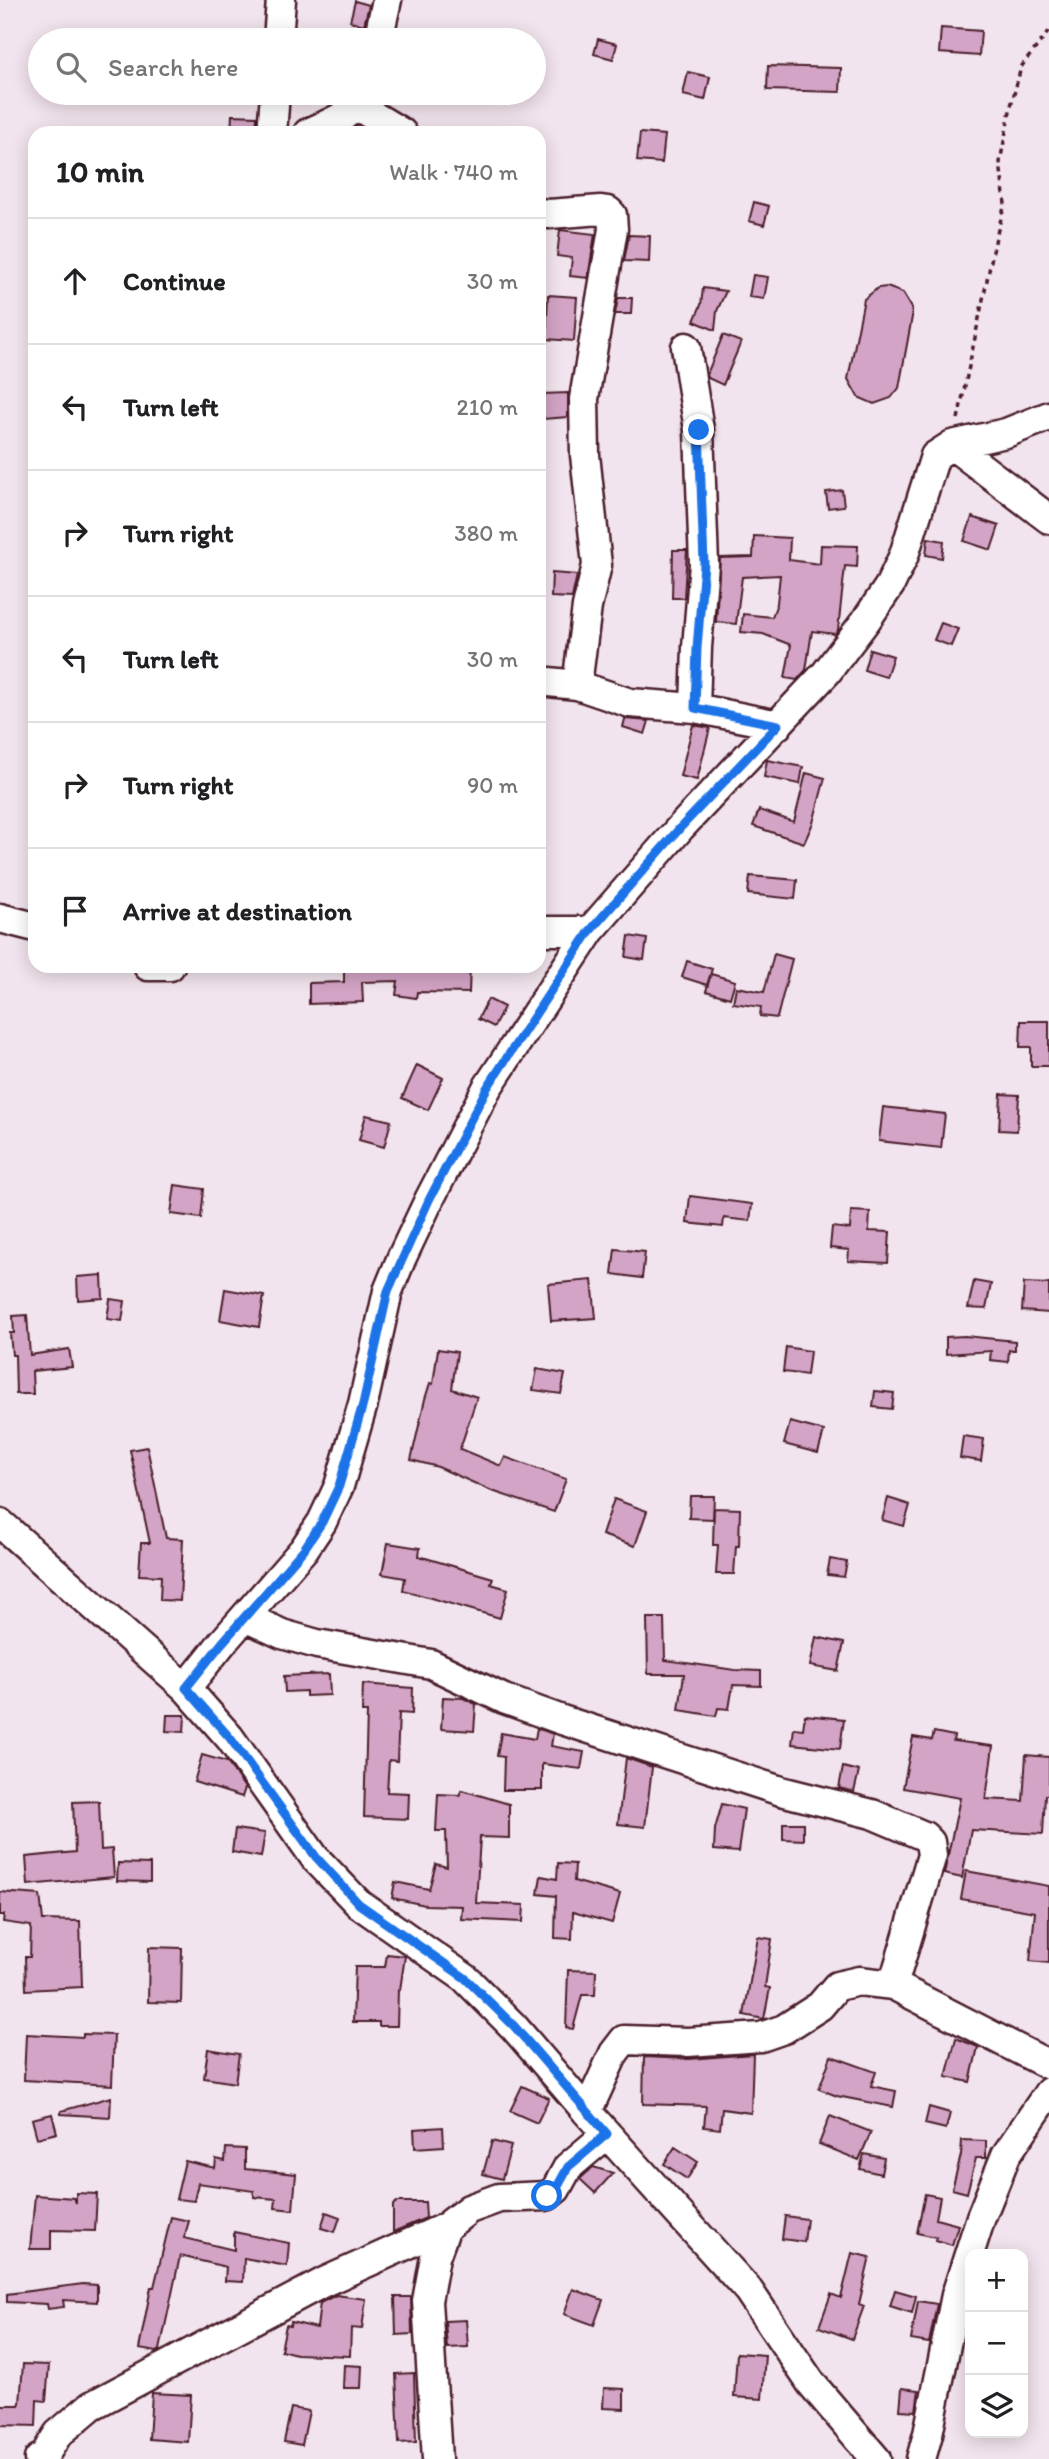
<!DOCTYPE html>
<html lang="en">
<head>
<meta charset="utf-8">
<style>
  :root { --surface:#fff; --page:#f2f2f2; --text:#202124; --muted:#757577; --line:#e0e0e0 }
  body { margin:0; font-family:Itim,sans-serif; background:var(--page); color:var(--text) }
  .controls { position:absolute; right:21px; bottom:21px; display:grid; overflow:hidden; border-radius:14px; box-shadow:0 4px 18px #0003 }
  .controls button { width:63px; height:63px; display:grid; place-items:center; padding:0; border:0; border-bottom:2px solid var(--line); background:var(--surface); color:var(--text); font:35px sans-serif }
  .stop { position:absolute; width:21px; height:21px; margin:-16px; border:5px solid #1a73e8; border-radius:50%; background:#fff }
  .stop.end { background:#1a73e8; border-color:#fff; box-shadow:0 2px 7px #0008 }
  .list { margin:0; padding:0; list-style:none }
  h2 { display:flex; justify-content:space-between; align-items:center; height:91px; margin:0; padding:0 28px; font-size:30px }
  h2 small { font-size:23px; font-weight:400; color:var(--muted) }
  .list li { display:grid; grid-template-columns:46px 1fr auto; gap:21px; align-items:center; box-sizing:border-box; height:126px; padding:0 28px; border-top:2px solid var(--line) }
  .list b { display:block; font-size:26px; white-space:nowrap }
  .list em { font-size:23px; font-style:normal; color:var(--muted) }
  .icon { flex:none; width:38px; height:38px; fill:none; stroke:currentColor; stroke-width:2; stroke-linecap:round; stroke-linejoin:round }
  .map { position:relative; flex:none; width:1049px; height:2459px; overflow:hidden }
  .search { position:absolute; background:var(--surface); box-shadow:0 4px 18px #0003; left:28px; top:28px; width:518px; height:77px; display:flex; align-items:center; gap:18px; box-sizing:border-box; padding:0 24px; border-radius:38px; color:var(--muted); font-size:26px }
  .panel { position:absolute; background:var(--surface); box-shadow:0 4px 18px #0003; left:28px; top:126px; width:518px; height:847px; border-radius:21px }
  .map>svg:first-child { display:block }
  .building { fill:#d3a4c5; stroke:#4a1f2b; stroke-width:2 }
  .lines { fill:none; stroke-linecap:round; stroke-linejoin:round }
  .minor-casing { stroke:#4a1f2b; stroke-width:33 }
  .path { stroke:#4a1f2b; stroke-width:3.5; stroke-dasharray:5 5; stroke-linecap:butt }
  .minor { stroke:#fff; stroke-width:28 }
  .route { stroke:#1a73e8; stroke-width:9 }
</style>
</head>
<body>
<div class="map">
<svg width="1049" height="2459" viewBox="0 0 1049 2459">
  <rect width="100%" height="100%" fill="#f2e4ee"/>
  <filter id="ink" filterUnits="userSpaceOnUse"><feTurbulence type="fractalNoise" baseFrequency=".0143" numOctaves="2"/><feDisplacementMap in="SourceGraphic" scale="14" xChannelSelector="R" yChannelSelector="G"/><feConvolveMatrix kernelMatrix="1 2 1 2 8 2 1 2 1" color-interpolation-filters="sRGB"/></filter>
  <g filter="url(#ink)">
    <path class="building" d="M355 1 369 5 364 25 350 21Z
      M941 28 981 31 979 56 939 53Z
      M598 39 617 44 613 59 594 54Z
      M768 66 841 68 840 92 767 90Z
      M688 72 710 77 705 100 683 95Z
      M232 115 257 116 256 133H231Z
      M640 133 665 135 662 163 637 161Z
      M754 202 769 206 764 225 749 221Z
      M560 230 595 234 588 278 570 276 572 258 557 256Z
      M629 235 650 236 649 262 624 261Z
      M753 275 768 277 764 299 749 297Z
      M887 287 903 293 912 308V317L899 388 891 398 874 404 858 397 848 379 864 299 878 288Z
      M703 288 726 291 717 311 715 330 694 321 701 305Z
      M548 295 577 297 574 341 546 339Z
      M618 298H632L631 314H615Z
      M723 335 741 342 723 385 708 378 707 374Z
      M568 393V417L543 419 542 394Z
      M842 490 844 506 828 508 826 492Z
      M972 517 999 526 991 550 964 541Z
      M754 536 790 538 789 560 820 564 821 545 858 546 857 567 845 566 838 630 835 634 812 631 806 670 797 680 785 678 791 645 763 634 741 632 743 614 772 617 777 603 780 575 742 577 736 624 716 622 720 558 753 557Z
      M928 538 944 541 942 558 926 555Z
      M673 550H687L684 598H672Z
      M552 573 577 575 572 598 551 597Z
      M941 623 958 629 951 646 934 640Z
      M870 649 893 656 886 677 864 670Z
      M625 719 649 721 645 734 623 727Z
      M693 725 710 728 697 780 680 776Z
      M767 760 803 767 800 784 764 777Z
      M806 773 825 778 813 823 804 843 753 826 759 810 794 822Z
      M750 876 797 880 795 899 748 894Z
      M629 936 647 939 644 960 626 957Z
      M774 954 792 959 777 1018 760 1016 761 1007 733 1003 736 987 764 992Z
      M687 961 712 969 707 985 682 977Z
      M344 966H470L469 993 417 992 416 998 396 995 398 981 362 982 363 1002 309 1004V983L344 982Z
      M711 974 735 981 730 998 706 991Z
      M488 999 504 1007 494 1027 478 1019Z
      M1021 1021H1049V1066H1031V1047H1020Z
      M417 1065 443 1078 428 1110 402 1098Z
      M1001 1094 1019 1095 1017 1131 999 1130Z
      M883 1107 945 1114 941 1148 879 1141Z
      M366 1115 391 1121 384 1147 359 1140Z
      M175 1185 204 1189 201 1218 171 1214Z
      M690 1196 752 1204 750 1221 724 1218 723 1227 687 1223Z
      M851 1211 870 1212 869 1231 890 1232 888 1263 848 1261 849 1250 830 1248 832 1227 850 1229Z
      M615 1249 645 1252 642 1278 612 1274Z
      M102 1275 103 1298 78 1300 77 1277Z
      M592 1280 596 1318 551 1321 548 1284Z
      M974 1281 991 1284 986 1309 968 1308Z
      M1024 1283 1049 1284V1313L1022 1311Z
      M225 1289 264 1296 259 1327 220 1320Z
      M110 1299 125 1301 122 1321 107 1319Z
      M27 1315 30 1355 69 1349 72 1367 32 1371 33 1394H16L15 1355H12L10 1333H14L13 1316Z
      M965 1336 1015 1341V1350H1009L1008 1362 990 1360 991 1351 946 1354V1337Z
      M786 1347 810 1351 807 1375 783 1372Z
      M438 1349 457 1352 452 1389 477 1397 460 1449 501 1466 505 1457 566 1479 554 1512 492 1491 438 1467 411 1460 425 1399 430 1383 433 1384Z
      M537 1369 565 1374 561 1394 533 1390Z
      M875 1391 894 1393 892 1409 873 1407Z
      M790 1422 824 1431 818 1453 784 1444Z
      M963 1436 984 1439 981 1461 960 1458Z
      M147 1447 166 1538 183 1539 180 1601 160 1600 161 1576 139 1575 141 1543H150L130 1450Z
      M690 1496H714L713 1519 689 1518Z
      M888 1498 910 1505 904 1526 882 1520Z
      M614 1499 647 1511 635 1546 602 1535Z
      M714 1508 740 1509 739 1546H736L734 1574H716L718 1545H713Z
      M388 1543 420 1548 419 1556 493 1578 491 1584 508 1589 500 1618 403 1590 405 1578 382 1574Z
      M830 1559 847 1562 844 1577 827 1575Z
      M647 1618H664L665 1660 735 1670 761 1671V1686L733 1685 729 1709 718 1708 716 1716 679 1710 684 1674H648Z
      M816 1637 844 1643 838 1671 810 1666Z
      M329 1674 330 1695 306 1696V1691L285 1692 284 1676Z
      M363 1684 413 1688 412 1714 399 1713 397 1761 389 1760 387 1792 409 1793 408 1819 364 1817 367 1712H362Z
      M443 1697 463 1698 476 1704 474 1731 441 1729Z
      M167 1715H185L184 1732 166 1731Z
      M805 1715 844 1719 840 1749 792 1744 794 1728 803 1729Z
      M537 1728 553 1734 551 1746 584 1752 581 1769 542 1764V1790H503L504 1757 497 1756 501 1733 535 1739Z
      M934 1732 954 1736 953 1741 993 1746 986 1799 1023 1801 1026 1755 1049 1757V1795H1045L1043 1834 971 1830 962 1878 944 1874 960 1798 903 1788 913 1737 932 1740Z
      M202 1755 227 1762 245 1788 242 1797 194 1782Z
      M626 1758 652 1767 645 1827 618 1824Z
      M843 1767 859 1771 854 1792 839 1788Z
      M462 1790 509 1804V1838L480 1837 476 1903 524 1905 523 1922 461 1919 462 1906 425 1905 392 1898 395 1882 429 1889 436 1864 447 1867 446 1831H436L438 1794 460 1795Z
      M99 1801 101 1850 112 1849 114 1877 28 1885 26 1857 75 1852 73 1802Z
      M722 1804 744 1809 738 1852 714 1850 715 1829Z
      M783 1823H803V1840L783 1839Z
      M235 1829 265 1833 261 1857 232 1852Z
      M118 1863 150 1864V1882L117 1881Z
      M558 1863 575 1864 574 1881 620 1894 612 1923 573 1912 572 1939 555 1938 556 1896 538 1894 541 1876 557 1879Z
      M966 1871 1049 1886V1963L1030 1961 1035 1912 961 1899Z
      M0 1892 40 1895 43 1920 80 1921 82 1987 26 1990 25 1957H30L31 1926 3 1922 4 1915H0Z
      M758 1937 772 1939 765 1987 770 1988 764 2019 744 2015Z
      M149 1947 182 1948 181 2003 148 2002Z
      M387 1954 405 1956 400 1990H398L397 2026H379V2022H353L355 1967H385Z
      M568 1970 596 1971 595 1995H582L573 2029 566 2028Z
      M26 2034 83 2037V2034L114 2035 112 2085 24 2080Z
      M956 2038 978 2047 970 2082 946 2077Z
      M208 2049 239 2054 235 2083 204 2078Z
      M753 2054 751 2113 722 2109 720 2129 704 2127 706 2106 643 2104 644 2057 689 2059Z
      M831 2056 876 2072 871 2086 896 2091 893 2107 837 2096 819 2089Z
      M522 2086 549 2098 537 2123 510 2111Z
      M111 2097 110 2117 61 2114V2111Z
      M929 2107 950 2113 946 2129 925 2124Z
      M52 2114 57 2133 37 2138 32 2119Z
      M830 2116 871 2132 859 2160 819 2144Z
      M443 2127 444 2146 415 2148 414 2129Z
      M962 2140 986 2141V2158H976L967 2193 952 2189 961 2155Z
      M492 2141 511 2146 502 2179 483 2174Z
      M675 2147 698 2162 687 2179 664 2164Z
      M226 2148 245 2149V2169L296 2174 293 2210 275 2208 276 2199 254 2197V2191L198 2183 194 2201 176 2199 185 2161 215 2168 216 2159 225 2161Z
      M864 2154 884 2158 881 2174 860 2169Z
      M593 2167 613 2173 595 2193 580 2179Z
      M76 2193 97 2194 95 2231 51 2230V2249H30L35 2195 74 2198 76 2203Z
      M925 2194 940 2197 936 2219 958 2225 952 2245 935 2240 936 2237 917 2233Z
      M397 2202H425L426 2218 393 2232V2205Z
      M326 2212 340 2217 335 2232 321 2228Z
      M785 2216 807 2219 804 2242 782 2239Z
      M171 2217 189 2221 184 2238 234 2250V2232L289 2243 287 2266 244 2258 243 2282 225 2281 226 2267 180 2256 160 2350 157 2352 139 2349 151 2287H154Z
      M852 2253 870 2257 859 2304 864 2306 852 2339 819 2327 831 2294 841 2298Z
      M83 2284 97 2285V2302L63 2300 64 2307 48 2309 47 2304 7 2302V2294Z
      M573 2289 603 2300 594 2325 564 2314Z
      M895 2290 916 2296 912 2313 890 2306Z
      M336 2295 366 2299 362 2329 351 2328 350 2356 296 2354 281 2350 286 2325 290 2326 291 2322 317 2328 320 2303Z
      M395 2297H411L412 2334 396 2335Z
      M918 2301 937 2304 929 2343 911 2340Z
      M466 2320 468 2347 447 2348 445 2321Z
      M737 2353 765 2355 762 2399 734 2397Z
      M23 2364 49 2365 46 2401 37 2400 36 2426 0 2425V2405H19L20 2403Z
      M344 2365 362 2366 361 2388H343Z
      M414 2373 416 2442 399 2443 396 2374Z
      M604 2388 624 2389V2409L603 2408Z
      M902 2388 919 2390 916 2411 900 2410Z
      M152 2393 191 2395 188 2442 149 2439Z
      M291 2408 309 2411 302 2445 284 2442Z"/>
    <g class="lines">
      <g class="minor-casing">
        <path id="minor" d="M278 40 281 0
          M378 40 387 0
          M357 106 402 133
          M272 133 275 93
          M308 133C330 123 353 116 363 93
          M539 213 549 214 601 210 608 211 612 215 613 229 584 399 585 455 597 565 587 607 577 685
          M686 347 699 430 704 564 697 647 695 708
          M952 445 1049 519
          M539 681 577 685 630 703 695 708 778 725
          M0 918 35 927
          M539 931H590
          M148 966H170
          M0 1523 186 1688 230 1738 315 1858 359 1904 465 1978 514 2027 587 2112 748 2290 811 2383 876 2459
          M245 1617 282 1634 317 1644 431 1664 504 1699 562 1720 781 1791 872 1814 924 1836 930 1842 932 1855 893 1985
          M186 1688 222 1643 304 1549 322 1522 339 1486 363 1404 388 1291 402 1257 429 1200 487 1088 590 931 680 828 826 673 867 619 890 585 904 555 935 456 952 445 1006 433 1049 416
          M587 2112 614 2053 624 2040 688 2042 761 2037 784 2029 820 2006 837 1986 859 1981 893 1985 1049 2065
          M39 2459 44 2456 58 2434 91 2406 324 2282 446 2227 469 2209 499 2198 547 2196 556 2189 568 2167 607 2134
          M437 2459 427 2301 435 2257 446 2227
          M921 2459 928 2434 956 2295 981 2217 1006 2155 1049 2092"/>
      </g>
      <path class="path" d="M958 419 996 237 1005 204 1000 162 1011 106 1021 67 1049 31"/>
      <use href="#minor" class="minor"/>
    </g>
  </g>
  <g class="lines" filter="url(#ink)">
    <path class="route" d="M547 2196 556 2189 568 2167 607 2134 514 2026 465 1978 359 1904 316 1857 230 1738 186 1688 222 1643 304 1549 322 1522 339 1486 363 1404 388 1291 429 1200 487 1088 590 931 680 828 778 725 695 708 697 648 704 564 699 430"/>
  </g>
</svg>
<div class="controls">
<button>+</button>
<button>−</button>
<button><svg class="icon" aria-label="layers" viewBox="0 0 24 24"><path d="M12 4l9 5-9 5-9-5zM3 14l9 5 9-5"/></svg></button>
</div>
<div class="stop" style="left:547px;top:2196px"></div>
<div class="stop end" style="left:699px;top:430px"></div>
<div class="search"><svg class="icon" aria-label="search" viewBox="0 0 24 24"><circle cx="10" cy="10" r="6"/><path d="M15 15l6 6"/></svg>Search here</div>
<section class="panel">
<h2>10 min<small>Walk · 740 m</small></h2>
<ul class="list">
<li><svg class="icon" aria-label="ahead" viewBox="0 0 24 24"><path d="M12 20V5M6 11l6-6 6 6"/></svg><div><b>Continue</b></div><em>30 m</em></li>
<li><svg class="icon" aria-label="left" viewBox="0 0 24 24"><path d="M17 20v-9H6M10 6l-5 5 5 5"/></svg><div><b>Turn left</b></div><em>210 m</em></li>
<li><svg class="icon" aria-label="right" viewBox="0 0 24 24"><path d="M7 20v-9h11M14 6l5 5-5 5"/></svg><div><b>Turn right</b></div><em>380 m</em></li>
<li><svg class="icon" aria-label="left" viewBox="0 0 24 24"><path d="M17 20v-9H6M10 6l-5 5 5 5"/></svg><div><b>Turn left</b></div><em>30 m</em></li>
<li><svg class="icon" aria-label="right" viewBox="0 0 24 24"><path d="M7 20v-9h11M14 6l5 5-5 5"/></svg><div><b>Turn right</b></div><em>90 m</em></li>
<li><svg class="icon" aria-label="arrive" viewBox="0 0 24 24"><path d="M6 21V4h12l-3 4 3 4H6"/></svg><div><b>Arrive at destination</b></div></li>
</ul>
</section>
</div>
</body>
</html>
